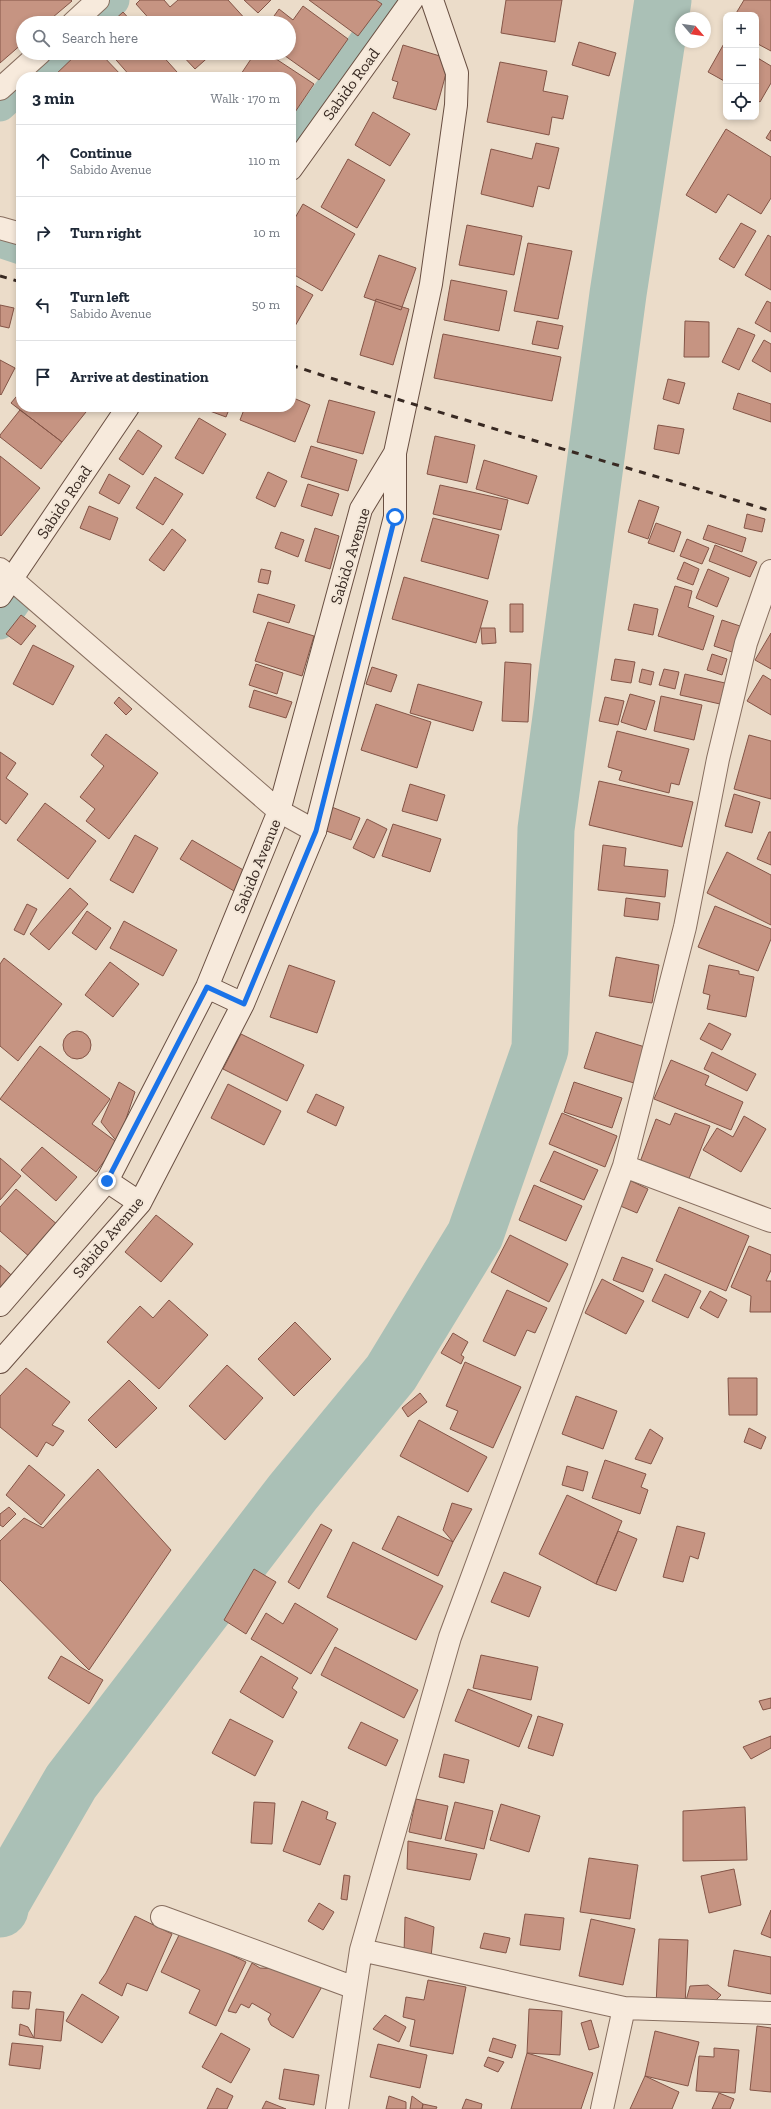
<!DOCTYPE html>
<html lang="en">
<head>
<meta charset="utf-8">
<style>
  :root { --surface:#fff; --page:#f6f6f7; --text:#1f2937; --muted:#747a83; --line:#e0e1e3 }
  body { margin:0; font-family:"Zilla Slab",serif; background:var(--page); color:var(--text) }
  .controls { position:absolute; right:12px; top:12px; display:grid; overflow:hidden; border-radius:8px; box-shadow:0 2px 6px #0003 }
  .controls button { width:36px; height:36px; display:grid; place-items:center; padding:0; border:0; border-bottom:1px solid var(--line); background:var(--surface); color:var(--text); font:20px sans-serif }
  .compass { position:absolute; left:675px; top:12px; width:36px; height:36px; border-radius:50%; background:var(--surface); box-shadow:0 2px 6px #0003; rotate:119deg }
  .stop { position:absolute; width:12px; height:12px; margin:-9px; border:3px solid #1a73e8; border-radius:50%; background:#fff }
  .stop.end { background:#1a73e8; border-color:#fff; box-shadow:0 1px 4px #0008 }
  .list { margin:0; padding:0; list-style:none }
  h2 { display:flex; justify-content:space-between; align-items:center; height:52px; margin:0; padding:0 16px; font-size:17px }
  h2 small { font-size:13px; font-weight:400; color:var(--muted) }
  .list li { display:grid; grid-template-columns:26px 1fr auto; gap:12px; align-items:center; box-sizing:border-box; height:72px; padding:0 16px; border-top:1px solid var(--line) }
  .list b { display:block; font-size:15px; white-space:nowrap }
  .list p { margin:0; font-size:13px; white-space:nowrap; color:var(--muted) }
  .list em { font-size:13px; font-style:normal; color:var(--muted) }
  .icon { flex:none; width:22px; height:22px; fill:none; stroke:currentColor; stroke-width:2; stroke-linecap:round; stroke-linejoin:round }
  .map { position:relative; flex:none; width:771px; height:2109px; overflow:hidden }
  .search { position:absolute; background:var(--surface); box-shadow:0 2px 6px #0003; left:16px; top:16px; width:280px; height:44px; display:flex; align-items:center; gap:10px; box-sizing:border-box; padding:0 14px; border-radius:22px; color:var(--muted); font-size:15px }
  .panel { position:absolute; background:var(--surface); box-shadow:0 2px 6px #0003; left:16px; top:72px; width:280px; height:340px; border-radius:16px }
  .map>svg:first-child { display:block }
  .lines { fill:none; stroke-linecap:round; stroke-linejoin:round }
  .canal { stroke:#aac0b6; stroke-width:33 }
  .river { stroke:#aac0b6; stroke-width:57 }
  .building { fill:#c69482; stroke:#845547 }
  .street-casing { stroke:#876e5f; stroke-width:24 }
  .secondary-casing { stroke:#694f42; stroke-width:24 }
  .street { stroke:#f7eadc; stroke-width:22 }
  .secondary { stroke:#f7eadc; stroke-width:22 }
  .rail { stroke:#382922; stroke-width:3; stroke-dasharray:7 7; stroke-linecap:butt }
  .route { stroke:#1a73e8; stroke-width:5 }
  .labels { text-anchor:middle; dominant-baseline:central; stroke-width:4; stroke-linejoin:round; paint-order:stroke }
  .street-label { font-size:16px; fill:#382922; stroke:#f3e7d8 }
</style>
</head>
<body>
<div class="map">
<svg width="771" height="2109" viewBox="0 0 771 2109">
  <rect width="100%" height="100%" fill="#ebdcc9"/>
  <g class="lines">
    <path class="canal" d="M88 23 113 0
      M30 77 56 53
      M0 105 21 86
      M291 146 395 0
      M0 241 21 248
      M0 623 15 601"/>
    <path class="river" d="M0 1909 1 1903 71 1782 293 1492 391 1373 475 1235 540 1049 546 829 618 294 663 0"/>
  </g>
  <path class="building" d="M0 0H71L72 1 46 23H23V43L0 63Z
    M140 0H164L170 7 178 0H228L248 22 153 23 136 4Z
    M244 0H271L258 13Z
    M309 0H376L382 4 358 36Z
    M506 0H562L555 42 501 33Z
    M744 0H771V51L756 43V15H735Z
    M303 6 348 39 319 80 281 53H289V23H269L279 9 293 20Z
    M123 12 133 23H111Z
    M726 40V82L708 72Z
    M579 42 616 53 609 76 572 65Z
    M403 45 450 59 436 110 393 98 398 82 392 80Z
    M78 53H100L123 77H53Z
    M110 53H160L177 72 171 77H131Z
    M180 53H213L195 69Z
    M255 53H267L314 84 291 118V77H239Z
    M756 57 771 66V83L760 102 756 99Z
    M500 62 547 71 543 91 568 96 563 119 552 117 549 135 487 122Z
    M373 112 410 134 390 166 355 145Z
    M726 129 771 157V198L761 214 728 194 716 213 686 195Z
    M771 130V141L766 138Z
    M536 143 559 148 549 189 538 186 533 207 481 194 491 149 532 159Z
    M348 159 385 180 357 228 321 207Z
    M303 204 355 234 322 291 291 273V225Z
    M741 223 756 231 734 268 719 259Z
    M467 225 522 236 514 275 459 265Z
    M768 235 771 237V290L745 275Z
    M528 243 572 251 558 319 514 311Z
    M379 255 416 268 401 310 364 297Z
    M451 280 507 291 499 331 444 320Z
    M291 283 313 295 291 333Z
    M376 299 409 309 393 365 360 355Z
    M767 301 771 303V332L755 323Z
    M0 305 14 308 9 328 0 326Z
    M537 321 563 326 558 349 532 344Z
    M685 321 709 322V357H684Z
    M738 328 755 335 739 370 722 362Z
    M443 334 561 357 552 401 434 378Z
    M764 340 771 344V372L752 361Z
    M21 342V356L17 354Z
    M0 360 15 368 1 395 0 394Z
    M668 379 685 383 679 404 663 399Z
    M21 391V407H79L86 412 62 442 11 403Z
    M738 393 771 404V422L733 409Z
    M291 397 310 405 295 442 240 420 245 407H291Z
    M329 400 375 412 363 454 317 442Z
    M199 407H230L226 417Z
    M20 410 62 442 41 469 0 437V435Z
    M199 418 226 434 203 474 175 458Z
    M658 425 684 429 679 454 654 449Z
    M138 430 162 446 143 475 119 459Z
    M435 436 475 445 467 483 427 474Z
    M311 446 357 460 348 491 301 477Z
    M0 456 40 488 1 536 0 535Z
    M484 460 537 476 528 504 476 489Z
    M268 472 287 481 275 507 256 498Z
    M109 474 130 486 119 504 99 493Z
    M155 477 183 494 163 525 136 508Z
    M308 484 339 494 332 516 301 506Z
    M440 485 508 500 501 530 433 514Z
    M639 500 659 507 648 539 628 532Z
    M89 506 118 518 110 540 80 528Z
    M747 514 765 519 762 532 744 528Z
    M433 518 499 535 488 579 421 561Z
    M656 523 681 532 674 552 648 543Z
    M708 525 746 538 742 552 703 539Z
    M315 528 339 536 330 569 305 561Z
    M172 529 186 540 164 571 149 560Z
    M281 532 304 540 298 557 275 548Z
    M687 539 709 548 702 564 680 556Z
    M715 545 757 562 750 577 709 561Z
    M684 562 699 569 693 585 677 579Z
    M261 569 271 571 268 584 258 582Z
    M708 569 729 578 717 607 696 598Z
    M404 577 488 601 476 643 392 619Z
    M675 586 692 591 688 607 714 616 703 650 658 636Z
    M258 594 295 605 289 623 253 612Z
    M510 604H523V632H510Z
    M634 604 658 609 653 635 628 630Z
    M21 615 36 626 21 645 6 634Z
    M722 620 743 627 735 653 714 646Z
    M268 622 314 636 302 676 255 661Z
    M481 628H495L496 643 482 644Z
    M771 633V669L755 660Z
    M33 645 74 666 53 705 13 684Z
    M712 654 727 659 722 675 707 670Z
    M615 659 635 662 631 683 611 680Z
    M505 662 531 664 528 722 502 721Z
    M256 664 283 673 277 694 249 685Z
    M372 667 397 675 391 692 366 684Z
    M642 669 654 672 651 685 639 682Z
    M664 669 679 672 675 689 659 685Z
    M685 674 725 683 720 704 680 695Z
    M763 675 771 680V715L747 701Z
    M418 684 482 702 473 731 410 713Z
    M254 690 292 702 286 718 249 707Z
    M630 694 655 701 646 730 621 722Z
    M661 696 702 705 694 740 654 731Z
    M119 697 132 709 126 715 114 703Z
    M605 697 624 701 618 725 599 721Z
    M376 704 431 722 417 768 361 750Z
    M617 731 689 749 679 785 671 783 669 793 619 780 622 771 608 767Z
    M106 734 158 773 109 839 86 821 95 809 80 797 104 766 91 755Z
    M749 735 771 741V799L734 789Z
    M0 752 16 763 6 778 28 794 6 824 0 819Z
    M599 781 693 802 682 847 589 825Z
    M410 784 445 795 437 821 402 811Z
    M734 794 760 802 752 833 725 826Z
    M45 803 96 841 68 879 17 840Z
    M329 806 360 818 351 840 321 829Z
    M367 819 387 829 374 858 353 848Z
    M393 824 441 839 430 872 382 856Z
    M769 832H771V865L757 859Z
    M135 835 158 848 133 893 110 880Z
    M192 840 245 871 234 891 180 859Z
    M603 845 626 848 624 866 668 870 665 897 598 890Z
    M727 852 771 875V925L707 893Z
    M70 888 88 904 49 950 30 934Z
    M626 898 660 903 658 920 624 916Z
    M27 904 37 909 24 935 14 930Z
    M715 906 771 929V939L758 971 698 947Z
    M87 911 111 928 96 950 72 933Z
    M124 921 177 950 163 976 110 948Z
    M616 957 659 965 652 1003 609 996Z
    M4 958 62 1004 18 1061 0 1046V964Z
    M110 962 139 984 113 1017 85 995Z
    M289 965 335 981 317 1033 270 1017Z
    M709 965 739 971V974L754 977 746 1017 707 1009 710 995 703 993Z
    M709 1023 731 1034 722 1050 700 1039Z
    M63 1045a14 14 0 1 1 28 0a14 14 0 1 1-28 0Z
    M596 1032 645 1047 634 1083 584 1068Z
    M241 1034 304 1065 287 1101 223 1069Z
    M40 1046 110 1099 92 1124 118 1143 96 1172 0 1099Z
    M712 1052 756 1074 747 1091 704 1069Z
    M671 1060 709 1076 705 1085 743 1102 731 1130 654 1099Z
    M119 1082 135 1092 118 1143 101 1122Z
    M574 1082 622 1098 612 1128 564 1112Z
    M228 1084 281 1111 264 1145 211 1118Z
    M316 1094 344 1107 336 1126 307 1112Z
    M562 1113 617 1136 605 1167 549 1144Z
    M675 1113 710 1126 688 1181 640 1162 656 1119 670 1125Z
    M744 1116 766 1129 741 1172 703 1150 717 1128 733 1137Z
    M42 1147 77 1177 56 1201 21 1170Z
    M554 1151 598 1170 584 1200 540 1181Z
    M0 1158 21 1176 0 1200Z
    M629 1180 648 1189 637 1213 618 1205Z
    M534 1185 582 1206 566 1241 519 1220Z
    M16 1189 59 1226 31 1258 0 1231V1207Z
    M679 1207 749 1236 726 1291 656 1261Z
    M156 1215 193 1244 161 1282 125 1252Z
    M510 1235 568 1264 549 1302 491 1272Z
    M749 1246 771 1255V1270L766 1281H771V1312H750L751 1296 731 1287Z
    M622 1257 653 1269 643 1292 613 1280Z
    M0 1265 18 1281 0 1302Z
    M665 1274 701 1291 688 1318 652 1301Z
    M602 1279 644 1301 626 1334 585 1313Z
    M507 1290 547 1308 535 1333 527 1330 515 1356 483 1341Z
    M710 1291 727 1300 718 1318 700 1308Z
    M169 1300 208 1335 159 1389 107 1342 140 1306 153 1318Z
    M295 1322 331 1359 294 1396 258 1359Z
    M453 1333 468 1342 461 1355 464 1357 461 1364 441 1353Z
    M465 1362 521 1387 493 1448 450 1429 458 1411 446 1406Z
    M227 1365 263 1398 225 1440 189 1406Z
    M26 1368 70 1402 52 1425 64 1431 53 1446 46 1442 37 1457 0 1427V1396Z
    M728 1378H757V1415H729Z
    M129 1380 157 1408 116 1448 88 1420Z
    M420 1393 427 1402 408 1417 402 1408Z
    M576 1396 617 1411 603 1449 562 1434Z
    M419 1420 487 1457 468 1492 400 1456Z
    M749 1428 766 1437 761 1449 744 1442Z
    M650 1429 663 1438 651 1464 635 1459Z
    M605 1460 646 1474 641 1487 648 1490 640 1514 592 1498Z
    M29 1465 65 1495 41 1525 6 1495Z
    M567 1466 588 1472 583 1491 562 1485Z
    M98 1469 171 1550 89 1670 0 1580V1541L24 1518 43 1528Z
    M567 1495 622 1521 596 1584 539 1554Z
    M452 1503 472 1509 453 1542 443 1530Z
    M9 1507 16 1514 3 1527 0 1525V1514Z
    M398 1516 453 1542 438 1576 382 1549Z
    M321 1524 332 1530 299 1589 288 1582Z
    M677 1526 705 1533 698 1559 690 1556 683 1582 663 1577Z
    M618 1531 637 1539 616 1591 596 1584Z
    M353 1542 443 1586 416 1640 327 1597Z
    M254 1569 276 1582 246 1634 224 1620Z
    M504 1572 541 1587 529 1617 491 1602Z
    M295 1603 338 1629 311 1674 251 1639 266 1613 283 1624Z
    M335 1647 418 1690 404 1718 321 1675Z
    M481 1655 538 1667 531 1700 473 1688Z
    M61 1656 103 1680 89 1704 48 1678Z
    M261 1656 298 1678 292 1688 297 1692 283 1718 240 1692Z
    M468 1689 532 1715 519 1747 455 1721Z
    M771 1698V1708L763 1710 759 1701Z
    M538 1716 563 1724 553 1756 528 1748Z
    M230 1719 273 1741 255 1776 212 1753Z
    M361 1722 398 1740 386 1766 348 1748Z
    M771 1736V1748L751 1759 743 1747Z
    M444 1754 469 1760 464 1783 439 1777Z
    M416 1799 448 1806 441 1839 409 1832Z
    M302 1801 328 1812 326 1819 336 1823 320 1865 283 1851Z
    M254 1802 275 1803 272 1844 251 1843Z
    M455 1802 493 1811 484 1849 445 1840Z
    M501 1804 540 1816 529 1852 490 1840Z
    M745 1807 747 1860 683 1861V1811Z
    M408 1841 477 1854 470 1880 407 1869Z
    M589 1858 638 1865 630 1919 580 1912Z
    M734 1869 741 1905 709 1913 701 1876Z
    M344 1875 350 1876 347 1900 341 1899Z
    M319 1903 334 1912 323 1930 308 1921Z
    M771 1910V1938L761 1934Z
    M525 1914 564 1918 560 1950 520 1945Z
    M135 1916 172 1934 147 1991 127 1983 122 1996 99 1983 106 1973Z
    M405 1917 434 1927 431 1957 404 1954Z
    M591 1919 635 1929 623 1985 579 1976Z
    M181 1931 246 1962 216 2026 189 2013 200 1990 161 1972Z
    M484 1933 510 1938 506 1953 480 1948Z
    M659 1939 688 1940 685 2006H656Z
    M734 1950 771 1957V1994L728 1986Z
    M252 1963 260 1968 301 1970 324 1983 293 2038 271 2025 268 2019 271 2014 252 2003 249 2008 241 2004 236 2013 228 2011Z
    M428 1980 466 1987 453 2054 410 2046 415 2020 403 2017 406 1997 424 2000Z
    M708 1985 721 1995 706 2010 684 2008 690 1986Z
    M13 1991 31 1992 29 2009 12 2008Z
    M82 1994 119 2017 102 2043 66 2021Z
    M36 2009 64 2012 61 2041 34 2038Z
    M529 2009 562 2011 560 2055 527 2053Z
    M385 2015 406 2027 399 2042 373 2029Z
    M591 2020 599 2047 589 2050 581 2023Z
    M20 2024 28 2027 34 2038 19 2035Z
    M757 2026 771 2028V2092L750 2090Z
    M655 2031 699 2042 688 2086 645 2076Z
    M221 2033 250 2049 231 2083 202 2067Z
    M493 2038 516 2045 512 2058 489 2051Z
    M12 2043 43 2046 40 2069 9 2065Z
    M378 2044 427 2055 420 2088 370 2077Z
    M714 2048 739 2050 735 2093 696 2091 699 2056 714 2057Z
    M527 2053 593 2073 581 2109H511Z
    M488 2057 504 2062 498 2072 484 2066Z
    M284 2069 319 2075 314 2105 279 2099Z
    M645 2076 679 2092 672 2109H630Z
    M217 2088 233 2096 227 2109H207Z
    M719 2093 734 2099 730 2109H712Z
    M389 2096 406 2102V2109H386Z
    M412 2096 423 2104 422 2109H410Z
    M466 2099 482 2104 481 2109H462Z
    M266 2101 286 2109H262Z
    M423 2104 437 2107 436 2109H422Z"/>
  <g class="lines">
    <g class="street-casing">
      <path id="street" d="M73 23 98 0
        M0 89 40 53
        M0 228 21 234
        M0 569 279 811 315 831
        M624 1166 771 1221
        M162 1917 355 1988
        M361 1950 624 2008 602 2109
        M624 2008 771 2013
        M337 2109 361 1950 450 1637 624 1166 685 927 718 759 746 643 771 571"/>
    </g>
    <g class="secondary-casing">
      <path id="secondary" d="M291 169 412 0
        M0 596 128 407
        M207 987 243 1004
        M107 1181 140 1203
        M0 1305 107 1181 207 987 279 811 361 509 395 453
        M0 1362 140 1203 243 1004 315 831 395 517V453L431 284 456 105 457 73 432 0"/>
    </g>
    <use href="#street" class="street"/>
    <use href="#secondary" class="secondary"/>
    <path class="rail" d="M0 276 21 282
      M291 365C450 418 611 462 771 511"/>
  </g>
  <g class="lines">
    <path class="route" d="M107 1181 207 987 244 1004 316 831 395 517"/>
  </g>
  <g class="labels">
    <g class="street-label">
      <text transform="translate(351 84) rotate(-54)">Sabido Road</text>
      <text transform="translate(64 502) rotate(-56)">Sabido Road</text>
      <text transform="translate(350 556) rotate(-73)">Sabido Avenue</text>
      <text transform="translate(257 866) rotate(-68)">Sabido Avenue</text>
      <text transform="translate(108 1237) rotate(-50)">Sabido Avenue</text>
    </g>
  </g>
</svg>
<div class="controls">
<button>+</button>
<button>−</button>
<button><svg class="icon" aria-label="locate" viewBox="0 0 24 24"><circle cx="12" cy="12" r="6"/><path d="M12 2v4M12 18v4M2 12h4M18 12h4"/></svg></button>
</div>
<svg class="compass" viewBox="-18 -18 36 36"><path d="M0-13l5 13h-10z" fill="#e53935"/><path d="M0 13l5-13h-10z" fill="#747a83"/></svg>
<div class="stop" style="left:395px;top:517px"></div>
<div class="stop end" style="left:107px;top:1181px"></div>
<div class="search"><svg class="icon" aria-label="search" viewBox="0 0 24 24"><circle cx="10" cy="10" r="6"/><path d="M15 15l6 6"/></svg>Search here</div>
<section class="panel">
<h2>3 min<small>Walk · 170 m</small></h2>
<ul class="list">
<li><svg class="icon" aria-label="ahead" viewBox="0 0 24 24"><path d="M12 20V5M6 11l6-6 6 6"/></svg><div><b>Continue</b><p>Sabido Avenue</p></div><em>110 m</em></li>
<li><svg class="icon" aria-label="right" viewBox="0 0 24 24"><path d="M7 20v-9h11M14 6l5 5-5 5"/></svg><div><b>Turn right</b></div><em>10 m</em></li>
<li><svg class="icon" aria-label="left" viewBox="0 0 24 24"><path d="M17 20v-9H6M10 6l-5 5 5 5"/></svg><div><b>Turn left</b><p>Sabido Avenue</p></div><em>50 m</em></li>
<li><svg class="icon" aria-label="arrive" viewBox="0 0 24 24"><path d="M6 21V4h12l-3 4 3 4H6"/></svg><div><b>Arrive at destination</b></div></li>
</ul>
</section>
</div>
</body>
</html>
